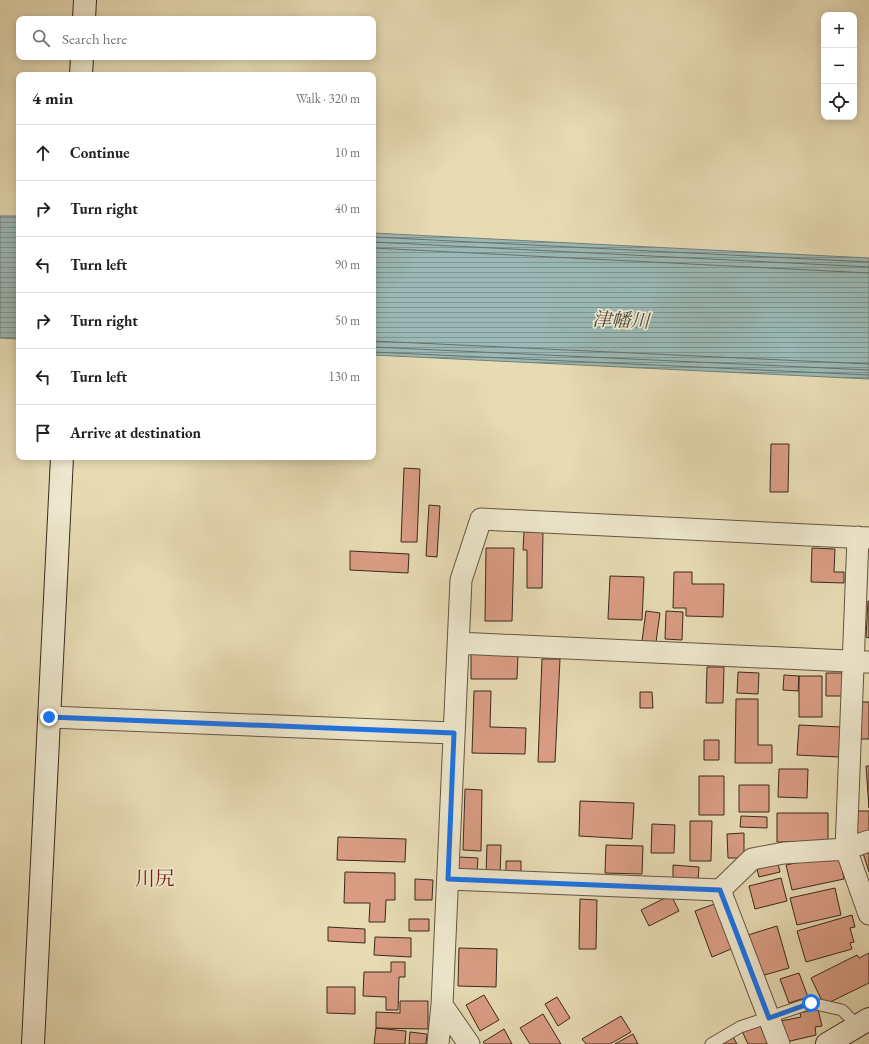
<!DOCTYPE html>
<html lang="en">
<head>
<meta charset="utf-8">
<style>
  :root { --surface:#fff; --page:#f2f2f2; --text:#202124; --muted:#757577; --line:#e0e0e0 }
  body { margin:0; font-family:"EB Garamond","Noto Serif JP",serif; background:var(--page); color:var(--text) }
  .controls { position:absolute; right:12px; top:12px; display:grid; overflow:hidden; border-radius:8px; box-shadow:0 2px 10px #0003 }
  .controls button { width:36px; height:36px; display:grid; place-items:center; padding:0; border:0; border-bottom:1px solid var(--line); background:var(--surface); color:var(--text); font:20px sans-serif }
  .stop { position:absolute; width:12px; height:12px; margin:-9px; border:3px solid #1a73e8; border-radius:50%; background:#fff }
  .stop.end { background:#1a73e8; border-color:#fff; box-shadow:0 1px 4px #0008 }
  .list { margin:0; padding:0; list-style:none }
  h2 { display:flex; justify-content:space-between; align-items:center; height:52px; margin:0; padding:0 16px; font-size:17px }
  h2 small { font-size:13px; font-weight:400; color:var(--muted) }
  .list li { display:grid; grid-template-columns:26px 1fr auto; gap:12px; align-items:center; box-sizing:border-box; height:56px; padding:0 16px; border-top:1px solid var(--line) }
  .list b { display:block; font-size:15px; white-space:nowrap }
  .list em { font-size:13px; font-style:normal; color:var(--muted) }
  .icon { flex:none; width:22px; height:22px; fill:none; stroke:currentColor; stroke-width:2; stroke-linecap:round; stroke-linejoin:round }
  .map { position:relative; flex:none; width:869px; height:1044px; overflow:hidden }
  .search { position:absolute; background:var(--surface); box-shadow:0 2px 10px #0003; left:16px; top:16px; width:360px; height:44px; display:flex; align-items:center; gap:10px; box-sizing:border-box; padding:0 14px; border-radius:8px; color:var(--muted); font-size:15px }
  .panel { position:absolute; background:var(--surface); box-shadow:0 2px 10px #0003; left:16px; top:72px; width:360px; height:388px; border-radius:8px }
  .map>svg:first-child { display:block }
  .water { fill:url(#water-rules); stroke:#747f78 }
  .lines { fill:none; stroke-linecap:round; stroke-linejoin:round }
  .shore { stroke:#6a7168; stroke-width:1 }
  .building { fill:#da9d84; stroke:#3a291b }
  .lane-casing { stroke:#655641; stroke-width:13 }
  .street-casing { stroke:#655641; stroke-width:23 }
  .secondary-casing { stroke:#3a291b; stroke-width:24 }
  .lane { stroke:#efe8ce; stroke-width:11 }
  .street { stroke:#efe8ce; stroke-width:21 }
  .secondary { stroke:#efe8ce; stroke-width:22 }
  .route { stroke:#1a73e8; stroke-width:5 }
  .labels { text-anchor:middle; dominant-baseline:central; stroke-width:3.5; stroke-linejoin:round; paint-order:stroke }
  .water-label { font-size:19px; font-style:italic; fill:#524d42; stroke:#efe8ce }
  .quarter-label { font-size:20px; fill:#7a1f14; stroke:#efe8ce }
</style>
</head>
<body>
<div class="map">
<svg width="869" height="1044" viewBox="0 0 869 1044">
  <defs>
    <pattern id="water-rules" width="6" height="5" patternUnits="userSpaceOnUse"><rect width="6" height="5" fill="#9ab9b6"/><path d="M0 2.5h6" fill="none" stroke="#7f9693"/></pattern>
  </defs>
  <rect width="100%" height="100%" fill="#e7dbb4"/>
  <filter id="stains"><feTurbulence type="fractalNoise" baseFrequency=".005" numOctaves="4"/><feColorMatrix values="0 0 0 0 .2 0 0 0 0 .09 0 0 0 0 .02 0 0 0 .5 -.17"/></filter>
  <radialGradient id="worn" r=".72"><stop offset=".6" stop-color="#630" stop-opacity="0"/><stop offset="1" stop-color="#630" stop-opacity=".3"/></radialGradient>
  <path class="water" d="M0 216H19V339L0 338Z
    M373 233 869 258V379L373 355Z"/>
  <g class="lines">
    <path class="shore" d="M373 237 869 262
      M373 242 869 267
      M373 248 869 273
      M373 341 869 364
      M373 347 869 370
      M373 352 869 375"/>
  </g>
  <path class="building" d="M771 444H789L788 492H770Z
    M404 468 420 469 417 542H401Z
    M429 505 440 506 437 557 426 556Z
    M524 532H543L542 588H527V550H523Z
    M486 548H514L512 621H485Z
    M812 548 835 549 834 572H844V583L811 582Z
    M350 551 409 554 408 573 350 570Z
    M674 572H692V584H724L723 617 686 616V608H673Z
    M610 576 644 577 642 620 608 619Z
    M868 601H869V638L866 637Z
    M646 611 660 613 656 642 642 641Z
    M666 611 683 612 682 640 665 639Z
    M471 654 518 655 517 679H471Z
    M542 659H560L555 762H538Z
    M707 667H724L723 703H706Z
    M738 672 759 673 758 694 737 693Z
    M826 673H845V696H826Z
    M784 675 799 676 798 691 783 690Z
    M799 676H822V717H799Z
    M474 691H491L490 727 526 728 525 754 472 753Z
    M640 692H652L653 708H640Z
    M736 699H758V745H772V763H735Z
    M856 702H869V739H856Z
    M799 725 841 727 839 757 797 755Z
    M704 740H719V760H704Z
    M866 766H869V808Z
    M779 769H808L807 798 778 797Z
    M699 776H724V815H699Z
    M739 785H769V812H739Z
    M465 789 482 790 481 851 463 850Z
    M580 801 634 803 632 839 579 836Z
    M853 811H869V834H853Z
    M777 813H828V842H777Z
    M741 816 767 817V828L740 827Z
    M690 821H712L711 861H690Z
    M652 824 675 825 674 853H651Z
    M744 833V858H728L727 834Z
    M338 837 406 839 405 862 337 860Z
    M487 845H501L500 876H486Z
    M606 845 643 846 642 874 605 873Z
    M869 848V872L862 850Z
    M839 854 844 879 792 890 786 865Z
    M459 857 478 858 477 872 458 871Z
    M777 860 780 872 759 877 756 865Z
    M506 861H521V876H506Z
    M673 865 699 867 698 881 673 879Z
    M345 872 395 873V900H386L385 922H369L370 903H344Z
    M781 878 787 901 755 909 749 886Z
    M415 879 433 880 432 900H415Z
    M835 888 841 915 797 925 790 898Z
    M671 895 679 911 649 926 641 910Z
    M580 899 597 900 596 949H579Z
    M720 902 736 947 712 957 695 911Z
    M852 915 855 927 850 928 854 942 850 943 852 949 806 962 797 931Z
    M409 919H429V931H409Z
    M777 926 789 968 761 976 748 935Z
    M328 927 365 929V943L328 941Z
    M375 937 411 938V957L374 955Z
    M459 948 497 949 496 987 458 986Z
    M869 953V983L824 1005 811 978 857 955 859 958Z
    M391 962H405V977H399L398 1010H386V997L363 996 364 972H391Z
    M799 973 808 997 789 1003 780 979Z
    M327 987H355V1014L327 1013Z
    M484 995 499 1020 480 1031 466 1005Z
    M557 997 570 1018 558 1026 545 1004Z
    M400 1001H428V1029L376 1028V1012L400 1013Z
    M818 1009 822 1026 815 1027 816 1035 786 1042 781 1021 801 1017 800 1013Z
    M543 1014 561 1044H530L520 1028Z
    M621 1016 631 1032 610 1044H586L582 1039Z
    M762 1021 773 1044H748L742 1031Z
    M376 1028 406 1031 405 1044H374Z
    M504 1029 512 1044H485L483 1042Z
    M410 1032 427 1034 426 1044H409Z
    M633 1034 638 1044H615Z
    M733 1037 737 1044H719Z"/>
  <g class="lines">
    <g class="lane-casing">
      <path id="lane" d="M711 1044 740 1027 811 1003 842 1010 858 1026"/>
    </g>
    <g class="street-casing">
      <path id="street" d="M858 537 846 849 869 914
        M458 643 869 662
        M49 717 453 733
        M448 879 720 890 779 1044
        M720 890 752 859 784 853 846 849 869 841
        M442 1005 469 1044
        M438 1044 442 1005 461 580 481 519 869 538"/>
    </g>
    <g class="secondary-casing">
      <path id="secondary" d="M84 19 85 0
        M81 75 82 57
        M33 1044 62 457
        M827 1044 869 1019"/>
    </g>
    <use href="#lane" class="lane"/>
    <use href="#street" class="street"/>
    <use href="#secondary" class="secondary"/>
  </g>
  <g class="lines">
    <path class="route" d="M49 717 454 733 448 879 720 890 769 1018 811 1003"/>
  </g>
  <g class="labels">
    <g class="water-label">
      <text transform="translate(621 320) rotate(2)">津幡川</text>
    </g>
    <g class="quarter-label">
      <text x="155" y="878">川尻</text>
    </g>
  </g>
  <rect width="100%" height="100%" filter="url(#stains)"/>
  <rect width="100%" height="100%" fill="url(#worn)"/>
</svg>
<div class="controls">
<button>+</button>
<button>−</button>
<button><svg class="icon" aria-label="locate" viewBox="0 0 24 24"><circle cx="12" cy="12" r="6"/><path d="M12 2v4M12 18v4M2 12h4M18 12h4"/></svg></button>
</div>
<div class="stop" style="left:811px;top:1003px"></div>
<div class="stop end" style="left:49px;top:717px"></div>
<div class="search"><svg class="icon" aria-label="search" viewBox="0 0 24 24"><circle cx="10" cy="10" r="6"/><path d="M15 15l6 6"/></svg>Search here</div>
<section class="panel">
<h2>4 min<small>Walk · 320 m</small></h2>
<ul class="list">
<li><svg class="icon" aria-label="ahead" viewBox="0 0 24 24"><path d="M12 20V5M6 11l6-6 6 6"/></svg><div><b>Continue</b></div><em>10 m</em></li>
<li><svg class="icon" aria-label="right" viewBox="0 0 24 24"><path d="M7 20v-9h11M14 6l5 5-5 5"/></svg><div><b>Turn right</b></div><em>40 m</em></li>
<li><svg class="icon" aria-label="left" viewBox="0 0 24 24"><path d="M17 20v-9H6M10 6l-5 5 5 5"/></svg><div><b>Turn left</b></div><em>90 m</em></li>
<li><svg class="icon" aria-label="right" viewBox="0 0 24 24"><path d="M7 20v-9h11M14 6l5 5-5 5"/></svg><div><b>Turn right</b></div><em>50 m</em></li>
<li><svg class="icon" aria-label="left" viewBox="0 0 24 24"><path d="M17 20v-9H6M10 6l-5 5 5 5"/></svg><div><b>Turn left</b></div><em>130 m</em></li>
<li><svg class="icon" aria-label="arrive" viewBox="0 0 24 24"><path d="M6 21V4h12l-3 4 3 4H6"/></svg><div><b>Arrive at destination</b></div></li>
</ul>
</section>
</div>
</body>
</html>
